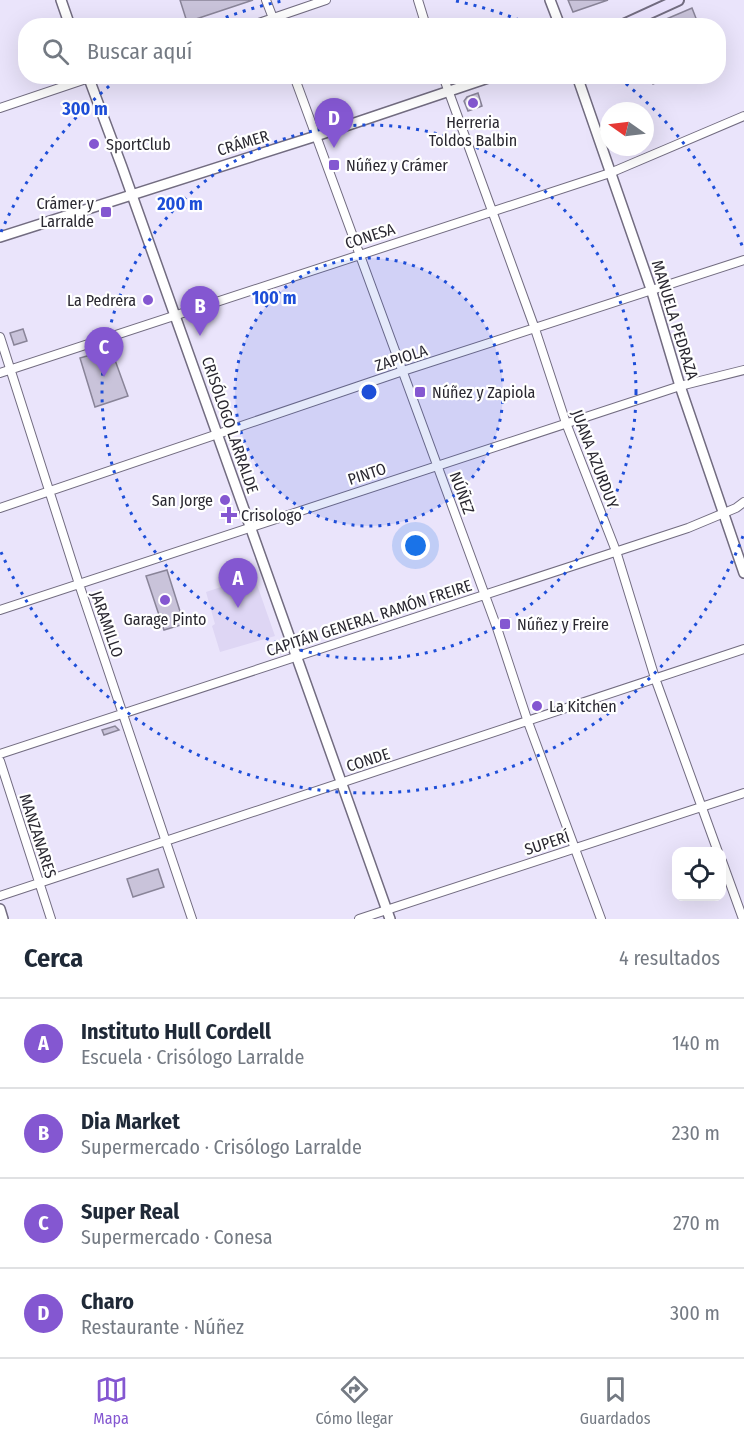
<!DOCTYPE html>
<html lang="es">
<head>
<meta charset="utf-8">
<style>
  :root { --surface:#fff; --page:#f2f2f3; --text:#1f2937; --muted:#747a83; --line:#e0e1e3; --accent:#8457d1 }
  body { margin:0; font-family:"Fira Sans Condensed",sans-serif; background:var(--page); color:var(--text) }
  .controls { position:absolute; right:18px; bottom:18px; display:grid; overflow:hidden; border-radius:12px; box-shadow:0 6px 24px #0002 }
  .controls button { width:54px; height:54px; display:grid; place-items:center; padding:0; border:0; border-bottom:2px solid var(--line); background:var(--surface); color:var(--text); font:30px sans-serif }
  .compass { position:absolute; left:600px; top:102px; width:54px; height:54px; border-radius:50%; background:var(--surface); box-shadow:0 6px 24px #0002; rotate:284deg }
  .you { position:absolute; left:416px; top:546px; width:21px; height:21px; margin:-15px; border:4px solid #fff; border-radius:50%; background:#1a73e8; box-shadow:0 0 0 9px #1a73e833 }
  .badge { display:grid; place-items:center; width:39px; height:39px; border-radius:50%; background:var(--accent); color:#fff; font-size:20px; font-weight:700 }
  .pin { position:absolute; translate:-50% -50px; filter:drop-shadow(0 2px 3px #0008) }
  .pin::after { content:''; position:absolute; top:32px; width:21px; height:18px; background:inherit; clip-path:polygon(0 0,100% 0,50% 100%) }
  .list { margin:0; padding:0; list-style:none }
  h2 { display:flex; justify-content:space-between; align-items:center; height:78px; margin:0; padding:0 24px; font-size:26px }
  h2 small { font-size:20px; font-weight:400; color:var(--muted) }
  .list li { display:grid; grid-template-columns:39px 1fr auto; gap:18px; align-items:center; box-sizing:border-box; height:90px; padding:0 24px; border-top:2px solid var(--line) }
  .list b { display:block; font-size:22px; white-space:nowrap }
  .list p { margin:0; font-size:20px; white-space:nowrap; color:var(--muted) }
  .list em { font-size:20px; font-style:normal; color:var(--muted) }
  .icon { flex:none; width:33px; height:33px; fill:none; stroke:currentColor; stroke-width:2; stroke-linecap:round; stroke-linejoin:round }
  .map { position:relative; flex:none; width:744px; height:919px; overflow:hidden }
  .search { position:absolute; background:var(--surface); box-shadow:0 6px 24px #0002; left:18px; right:18px; top:18px; height:66px; display:flex; align-items:center; gap:15px; box-sizing:border-box; padding:0 21px; border-radius:24px; color:var(--muted); font-size:22px }
  .sheet { height:438px; background:var(--surface) }
  nav { display:flex; justify-content:space-around; align-items:center; box-sizing:border-box; height:84px; border-top:2px solid var(--line); background:var(--surface); font-size:16px; color:var(--muted) }
  nav a { display:grid; justify-items:center; gap:3px }
  nav .on { color:var(--accent) }
  .map>svg:first-child { display:block }
  .built { fill:#ded6f4 }
  .building { fill:#c9c3da; stroke:#898498; stroke-width:1.5 }
  .lines { fill:none; stroke-linecap:round; stroke-linejoin:round }
  .minor-casing { stroke:#726c80; stroke-width:10 }
  .tertiary-casing { stroke:#726c80; stroke-width:12 }
  .secondary-casing { stroke:#726c80; stroke-width:14 }
  .minor { stroke:#fff; stroke-width:8 }
  .tertiary { stroke:#fff; stroke-width:9 }
  .secondary { stroke:#eae2fd; stroke-width:10 }
  .ring { fill:none; stroke:#1d4ed8; stroke-width:3; stroke-dasharray:3 6 }
  .poi-dot { fill:#8457d1; stroke:#fff; stroke-width:2 }
  .labels { text-anchor:middle; dominant-baseline:central; stroke-width:4.5; stroke-linejoin:round; paint-order:stroke }
  .poi-label { font-size:16px; fill:#2a2831; stroke:#fff; text-anchor:start }
  .street-label { font-size:16px; fill:#2a2831; stroke:#fff }
  .centre { fill:#1d4ed8; stroke:#fff; stroke-width:3 }
  .ring-label { font-size:18px; text-anchor:middle; font-weight:bold; fill:#1d4ed8; stroke:#fff; stroke-width:4.5; stroke-linejoin:round; paint-order:stroke }
</style>
</head>
<body>
<div class="map">
<svg width="744" height="919" viewBox="0 0 744 919">
  <rect width="100%" height="100%" fill="#eae4fb"/>
  <path class="built" d="M254 576 275 636 220 652 212 626 215 624 206 592Z"/>
  <path class="building" d="M180 0H253L187 22Z
    M568 0H608L573 12Z
    M692 8 699 26H650Z
    M649 76H671L653 84Z
    M478 93 482 106 468 111 464 101 467 97Z
    M23 329 27 341 14 345 10 333Z
    M111 349 128 396 95 407 80 358Z
    M167 570 184 624 164 630 146 576Z
    M115 726 119 730 104 735 102 730Z
    M158 869 164 887 133 897 127 879Z"/>
  <g class="lines">
    <g class="minor-casing">
      <path id="minor" d="M266 0 276 26
        M418 0 426 26
        M250 26 326 0
        M294 76 497 628 528 722 601 919
        M443 76 535 329 566 423 616 551 655 678 718 852
        M0 108 95 76
        M0 337 79 584 192 919
        M0 373 610 173 744 116
        M0 508 403 371 744 260
        M0 610 680 386 744 370
        M0 754 688 528 736 508 744 502
        M0 761 51 919
        M722 861 743 919
        M0 896 744 649
        M359 919 744 793"/>
    </g>
    <g class="tertiary-casing">
      <path id="tertiary" d="M61 0 70 26
        M550 0 560 26
        M88 76 122 167 390 919
        M577 76 651 289 680 386 744 573
        M0 237 316 136 494 76
        M0 909 3 919"/>
    </g>
    <g class="secondary-casing">
      <path id="secondary" d="M621 26 678 0"/>
    </g>
    <use href="#minor" class="minor"/>
    <use href="#tertiary" class="tertiary"/>
    <use href="#secondary" class="secondary"/>
  </g>
  <circle cx="369" cy="392" r="134" fill="#1d4ed8" fill-opacity=".12"/>
  <g class="ring">
    <circle cx="369" cy="392" r="134"/>
    <circle cx="369" cy="392" r="267"/>
    <path d="M743 536A401 401 0 0 1 1 552M1 232A401 401 0 0 1 119 78M209 24A401 401 0 0 1 282 1M456 1A401 401 0 0 1 529 24M619 78A401 401 0 0 1 743 248"/>
  </g>
  <g class="poi-dot">
    <circle cx="473" cy="103" r="6"/>
    <circle cx="94" cy="144" r="6"/>
    <rect x="328" y="159" width="12" height="12" rx="3"/>
    <rect x="100" y="206" width="12" height="12" rx="3"/>
    <circle cx="148" cy="300" r="6"/>
    <rect x="414" y="386" width="12" height="12" rx="3"/>
    <circle cx="225" cy="500" r="6"/>
    <path d="M226 506h6v6h6v6h-6v6h-6v-6h-6v-6h6z"/>
    <circle cx="165" cy="600" r="6"/>
    <rect x="499" y="618" width="12" height="12" rx="3"/>
    <circle cx="537" cy="706" r="6"/>
  </g>
  <g class="labels">
    <g class="poi-label">
      <text x="473" y="122" text-anchor="middle">Herreria<tspan x="473" dy="18">Toldos Balbin</tspan></text>
      <text x="106" y="144">SportClub</text>
      <text x="346" y="165">Núñez y Crámer</text>
      <text x="94" y="203" text-anchor="end">Crámer y<tspan x="94" dy="18">Larralde</tspan></text>
      <text x="136" y="300" text-anchor="end">La Pedrera</text>
      <text x="432" y="392">Núñez y Zapiola</text>
      <text x="213" y="500" text-anchor="end">San Jorge</text>
      <text x="241" y="515">Crisologo</text>
      <text x="165" y="619" text-anchor="middle">Garage Pinto</text>
      <text x="517" y="624">Núñez y Freire</text>
      <text x="549" y="706">La Kitchen</text>
    </g>
    <g class="street-label">
      <text transform="translate(243 143) rotate(-17)">CRÁMER</text>
      <text transform="translate(370 236) rotate(-18)">CONESA</text>
      <text transform="translate(675 320) rotate(73)">MANUELA PEDRAZA</text>
      <text transform="translate(401 358) rotate(-18)">ZAPIOLA</text>
      <text transform="translate(230 425) rotate(71)">CRISÓLOGO LARRALDE</text>
      <text transform="translate(595 459) rotate(69)">JUANA AZURDUY</text>
      <text transform="translate(367 474) rotate(-18)">PINTO</text>
      <text transform="translate(462 493) rotate(70)">NÚÑEZ</text>
      <text transform="translate(369 618) rotate(-18)">CAPITÁN GENERAL RAMÓN FREIRE</text>
      <text transform="translate(107 624) rotate(71)">JARAMILLO</text>
      <text transform="translate(368 760) rotate(-18)">CONDE</text>
      <text transform="translate(38 836) rotate(72)">MANZANARES</text>
      <text transform="translate(547 843) rotate(-18)">SUPERÍ</text>
    </g>
  </g>
  <circle cx="369" cy="392" r="9" class="centre"/>
  <g class="ring-label">
    <text x="85" y="115">300 m</text>
    <text x="180" y="210">200 m</text>
    <text x="274" y="304">100 m</text>
  </g>
</svg>
<div class="controls">
<button><svg class="icon" aria-label="locate" viewBox="0 0 24 24"><circle cx="12" cy="12" r="6"/><path d="M12 2v4M12 18v4M2 12h4M18 12h4"/></svg></button>
</div>
<svg class="compass" viewBox="-18 -18 36 36"><path d="M0-13l5 13h-10z" fill="#e53935"/><path d="M0 13l5-13h-10z" fill="#747a83"/></svg>
<div class="you"></div>
<div class="pin badge" style="left:238px;top:608px">A</div>
<div class="pin badge" style="left:200px;top:336px">B</div>
<div class="pin badge" style="left:104px;top:377px">C</div>
<div class="pin badge" style="left:334px;top:148px">D</div>
<div class="search"><svg class="icon" aria-label="search" viewBox="0 0 24 24"><circle cx="10" cy="10" r="6"/><path d="M15 15l6 6"/></svg>Buscar aquí</div>
</div>
<section class="sheet">
<h2>Cerca<small>4 resultados</small></h2>
<ul class="list">
<li><span class="badge">A</span><div><b>Instituto Hull Cordell</b><p>Escuela · Crisólogo Larralde</p></div><em>140 m</em></li>
<li><span class="badge">B</span><div><b>Dia Market</b><p>Supermercado · Crisólogo Larralde</p></div><em>230 m</em></li>
<li><span class="badge">C</span><div><b>Super Real</b><p>Supermercado · Conesa</p></div><em>270 m</em></li>
<li><span class="badge">D</span><div><b>Charo</b><p>Restaurante · Núñez</p></div><em>300 m</em></li>
</ul>
</section>
<nav>
<a class="on"><svg class="icon" aria-label="map" viewBox="0 0 24 24"><path d="M3 6l6-2 6 2 6-2v14l-6 2-6-2-6 2zM9 4v14M15 6v14"/></svg>Mapa</a>
<a><svg class="icon" aria-label="directions" viewBox="0 0 24 24"><path d="M12 3l9 9-9 9-9-9zM9 14v-3h6M13 9l2 2-2 2"/></svg>Cómo llegar</a>
<a><svg class="icon" aria-label="saved" viewBox="0 0 24 24"><path d="M7 4h10v16l-5-4-5 4z"/></svg>Guardados</a>
</nav>
</body>
</html>
